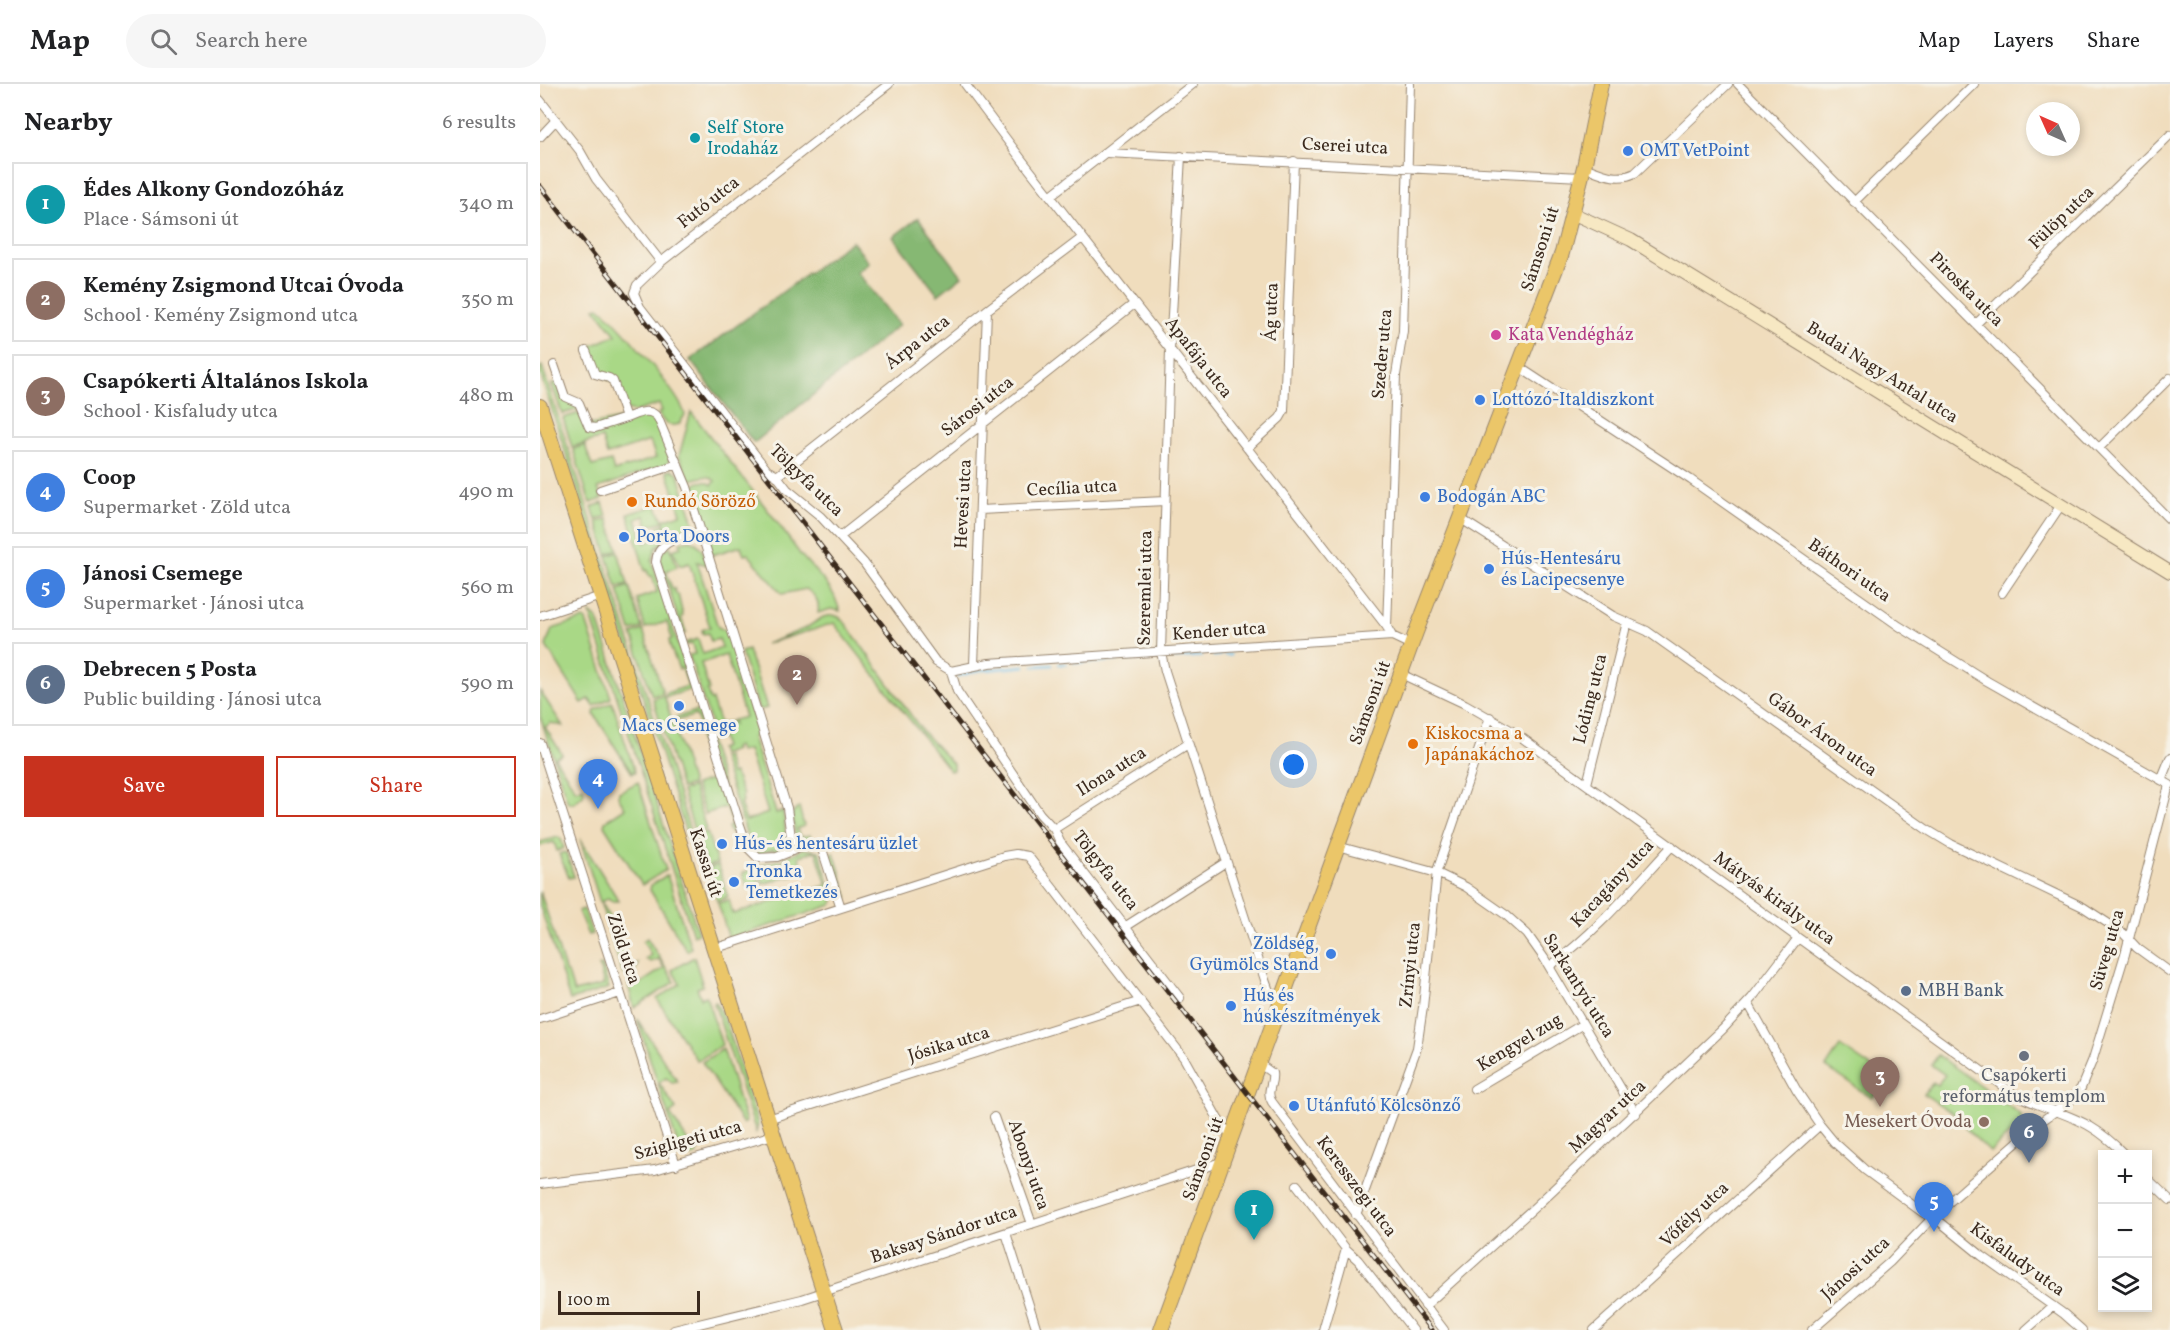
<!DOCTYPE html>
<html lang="en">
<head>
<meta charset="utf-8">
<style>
  :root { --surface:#fff; --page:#f6f6f6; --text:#202124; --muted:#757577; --line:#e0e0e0; --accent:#c8321e }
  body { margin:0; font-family:Vollkorn,serif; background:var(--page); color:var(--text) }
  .controls { position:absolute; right:18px; bottom:18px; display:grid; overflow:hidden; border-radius:0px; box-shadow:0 3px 9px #0003 }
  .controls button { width:54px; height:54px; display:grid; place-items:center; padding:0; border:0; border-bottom:2px solid var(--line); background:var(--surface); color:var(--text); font:30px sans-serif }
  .compass { position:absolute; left:1486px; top:18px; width:54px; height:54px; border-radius:50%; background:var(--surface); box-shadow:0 3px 9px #0003; rotate:315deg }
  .scale { position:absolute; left:18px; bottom:15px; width:142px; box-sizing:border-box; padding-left:6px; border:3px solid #3b2a1e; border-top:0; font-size:16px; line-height:21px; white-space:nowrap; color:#3b2a1e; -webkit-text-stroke:4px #f7f3e8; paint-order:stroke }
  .you { position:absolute; left:754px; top:681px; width:21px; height:21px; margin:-15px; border:4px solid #fff; border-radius:50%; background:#1a73e8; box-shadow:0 0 0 9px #1a73e833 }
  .badge { display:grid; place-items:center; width:39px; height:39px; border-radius:50%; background:var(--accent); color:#fff; font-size:20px; font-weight:700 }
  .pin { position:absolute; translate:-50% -50px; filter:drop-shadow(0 2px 3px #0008) }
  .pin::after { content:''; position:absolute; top:32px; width:21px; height:18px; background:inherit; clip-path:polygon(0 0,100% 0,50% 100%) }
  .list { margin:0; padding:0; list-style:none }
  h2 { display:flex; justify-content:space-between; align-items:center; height:78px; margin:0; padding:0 24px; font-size:26px }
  h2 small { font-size:20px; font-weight:400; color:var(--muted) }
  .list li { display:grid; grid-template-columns:39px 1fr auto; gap:18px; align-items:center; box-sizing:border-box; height:84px; margin:0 12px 12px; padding:0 12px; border:2px solid var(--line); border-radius:0px }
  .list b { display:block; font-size:22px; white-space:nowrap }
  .list p { margin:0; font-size:20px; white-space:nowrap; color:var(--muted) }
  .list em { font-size:20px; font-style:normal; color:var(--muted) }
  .actions { display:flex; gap:12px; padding:18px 24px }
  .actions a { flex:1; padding:14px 0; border:2px solid var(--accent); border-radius:0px; text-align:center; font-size:21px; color:var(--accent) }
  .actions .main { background:var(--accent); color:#fff }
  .icon { flex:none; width:33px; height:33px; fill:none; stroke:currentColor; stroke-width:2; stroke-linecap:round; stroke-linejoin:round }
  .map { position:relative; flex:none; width:1630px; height:1246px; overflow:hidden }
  header { display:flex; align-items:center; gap:36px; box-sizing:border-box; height:84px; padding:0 30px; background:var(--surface); border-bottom:2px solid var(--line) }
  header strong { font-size:28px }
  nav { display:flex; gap:33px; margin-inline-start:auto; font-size:21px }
  .search { width:420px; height:54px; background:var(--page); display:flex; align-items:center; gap:15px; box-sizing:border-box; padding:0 21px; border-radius:33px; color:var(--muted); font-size:22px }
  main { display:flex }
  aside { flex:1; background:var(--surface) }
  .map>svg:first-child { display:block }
  .green { fill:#a9d886; stroke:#728152; stroke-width:1.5; fill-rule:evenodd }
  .forest { fill:#86b873; stroke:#607148; stroke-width:1.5 }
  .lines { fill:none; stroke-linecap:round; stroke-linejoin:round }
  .stream { stroke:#70bfea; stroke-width:3 }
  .street-casing { stroke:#96846e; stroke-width:10 }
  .secondary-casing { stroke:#96846e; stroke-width:14 }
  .primary-casing { stroke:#96846e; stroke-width:16 }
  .street { stroke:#fff; stroke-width:8 }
  .secondary { stroke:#f7e8c3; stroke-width:12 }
  .primary { stroke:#ebc669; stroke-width:14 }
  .rail-casing { stroke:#3b2a1e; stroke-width:5 }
  .rail { stroke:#f7f3e8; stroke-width:3; stroke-dasharray:9; stroke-linecap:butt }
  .culture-dot { fill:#0f9aa8; stroke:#f7f3e8; stroke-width:2 }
  .shop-dot { fill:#3f7fe0; stroke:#f7f3e8; stroke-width:2 }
  .hotel-dot { fill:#d1479c; stroke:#f7f3e8; stroke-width:2 }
  .food-dot { fill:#e8710a; stroke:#f7f3e8; stroke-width:2 }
  .service-dot { fill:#5c6f8a; stroke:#f7f3e8; stroke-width:2 }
  .worship-dot { fill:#6b7280; stroke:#f7f3e8; stroke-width:2 }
  .education-dot { fill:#8d6e63; stroke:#f7f3e8; stroke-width:2 }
  .labels { text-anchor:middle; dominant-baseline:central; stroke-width:6; stroke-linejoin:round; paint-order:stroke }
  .culture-label { font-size:18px; fill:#0d838f; stroke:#f7f3e8; text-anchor:start }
  .street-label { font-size:18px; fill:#3b2a1e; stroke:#f7f3e8 }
  .shop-label { font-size:18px; fill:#366cbe; stroke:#f7f3e8; text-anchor:start }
  .hotel-label { font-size:18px; fill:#b23c85; stroke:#f7f3e8; text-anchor:start }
  .food-label { font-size:18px; fill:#c56008; stroke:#f7f3e8; text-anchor:start }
  .service-label { font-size:18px; fill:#4e5e75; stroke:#f7f3e8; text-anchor:start }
  .worship-label { font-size:18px; fill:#5b616d; stroke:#f7f3e8 }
  .education-label { font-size:18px; fill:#785e54; stroke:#f7f3e8; text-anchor:end }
</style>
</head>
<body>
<header>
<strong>Map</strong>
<div class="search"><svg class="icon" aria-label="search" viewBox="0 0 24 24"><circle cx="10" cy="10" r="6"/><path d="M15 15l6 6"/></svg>Search here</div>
<nav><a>Map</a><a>Layers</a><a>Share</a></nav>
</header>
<main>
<aside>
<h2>Nearby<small>6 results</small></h2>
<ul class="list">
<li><span class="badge" style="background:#0f9aa8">1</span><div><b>Édes Alkony Gondozóház</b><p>Place · Sámsoni út</p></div><em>340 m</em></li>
<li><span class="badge" style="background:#8d6e63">2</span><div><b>Kemény Zsigmond Utcai Óvoda</b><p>School · Kemény Zsigmond utca</p></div><em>350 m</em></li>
<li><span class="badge" style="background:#8d6e63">3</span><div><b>Csapókerti Általános Iskola</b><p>School · Kisfaludy utca</p></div><em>480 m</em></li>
<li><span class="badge" style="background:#3f7fe0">4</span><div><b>Coop</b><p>Supermarket · Zöld utca</p></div><em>490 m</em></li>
<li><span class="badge" style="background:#3f7fe0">5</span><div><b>Jánosi Csemege</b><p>Supermarket · Jánosi utca</p></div><em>560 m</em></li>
<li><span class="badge" style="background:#5c6f8a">6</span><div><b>Debrecen 5 Posta</b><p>Public building · Jánosi utca</p></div><em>590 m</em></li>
</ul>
<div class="actions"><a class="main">Save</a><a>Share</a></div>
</aside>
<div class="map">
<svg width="1630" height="1246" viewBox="0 0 1630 1246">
  <rect width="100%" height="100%" fill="#f7f3e8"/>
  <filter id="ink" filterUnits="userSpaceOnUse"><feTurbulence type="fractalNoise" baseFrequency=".0167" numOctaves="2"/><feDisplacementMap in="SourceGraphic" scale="12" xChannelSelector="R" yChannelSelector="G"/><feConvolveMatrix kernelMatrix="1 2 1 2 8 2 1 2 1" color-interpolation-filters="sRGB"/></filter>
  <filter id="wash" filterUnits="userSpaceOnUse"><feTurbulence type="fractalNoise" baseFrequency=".008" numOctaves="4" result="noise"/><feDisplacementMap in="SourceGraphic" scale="24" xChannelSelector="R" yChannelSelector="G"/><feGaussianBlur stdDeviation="1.35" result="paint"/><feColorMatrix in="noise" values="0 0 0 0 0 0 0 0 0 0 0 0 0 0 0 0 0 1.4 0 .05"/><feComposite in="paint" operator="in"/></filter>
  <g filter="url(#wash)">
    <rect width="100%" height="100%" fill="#f0ddbd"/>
    <path class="green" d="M59 223C76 236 142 313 145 331L139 340C128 344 123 338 118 329L122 327 119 320 94 328 87 326 77 300 57 289 47 264 76 251 55 224Z
      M2 282 161 781 148 755 11 323 0 289V283Z
      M18 299 39 325 22 330 12 300Z
      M151 328 234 434 260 470 285 498 294 511 300 527 291 525 278 529C280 517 275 511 266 505L242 510 208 470 204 471 201 462 172 471 152 405C156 397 165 395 172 401L175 397C166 388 160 395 150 396L139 372Z
      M40 329 45 342 107 330 114 334 131 373 127 380 58 404 62 415 50 419 33 365 45 361 52 382 71 377 74 387 116 374 110 357 67 371 62 354 32 363 23 334Z
      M132 386 137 388 139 392 153 436 152 445 129 454 124 437 108 442 105 432 96 435 104 459 121 454 118 442 124 440 128 454 116 464 112 477 152 605 127 613 126 609 148 602 142 584 139 585 130 562 129 556 132 555 127 538 105 544 97 515 117 508 112 492H109L107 486 105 487 88 430 116 421 123 436 141 430 127 387Z
      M63 419 67 432 56 436 52 423Z
      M68 435 78 466 67 470 57 438Z
      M150 456C162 460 164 470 167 481L157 478 178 543 188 548 219 651 212 653 236 729 243 727 247 760 245 766 235 769 234 765 224 768 225 771 218 770 210 761 182 674 186 672 191 690 194 689 203 711 202 712 203 718 200 719 206 737 228 729 208 666 200 668 197 662 194 664 195 666 181 671 179 665 184 663 181 653 176 655 149 571 155 570 152 560 146 561 145 559 158 555 163 570 182 563 179 555 171 557 168 549 163 550 162 546 170 543 149 479 140 482 133 466 141 463 140 458ZM186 571 205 633 193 636 194 642 192 637 180 640 172 616H170L167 607 169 606 161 579Z
      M130 462 137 483 126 487 132 504H134L136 510H138L143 532 141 533 146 549 143 550 120 476 121 469Z
      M78 468 88 500 77 503 67 472Z
      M89 502 102 544 91 547 78 506Z
      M50 529 58 536 158 849 153 851Z
      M293 531 299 533 306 540 383 648 413 680V686L410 687 294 539 226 560 266 544 283 533Z
      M43 535 46 537 71 614 54 622 49 615 42 619 6 562 12 545Z
      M103 546 123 609 112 612 92 550Z
      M208 566 227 624 219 626 201 568Z
      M0 607 23 642 11 639 5 643 22 670 15 674 36 706 43 703 44 707 43 711 34 719H28L0 632Z
      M124 611 132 637 121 640 113 615Z
      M72 618 95 688 92 689 54 630 55 626Z
      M159 626 197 744 195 748 190 749 188 743 192 741 186 723 165 730 155 701 177 694 171 677 167 678C163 669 161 659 158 649L162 648 156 631 135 637 134 634Z
      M133 639 152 701 141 704 122 643Z
      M51 679 64 699C59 703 54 704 50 698L56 694 47 681Z
      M98 698 126 786 102 801 64 741 65 737 85 724 78 712 79 708Z
      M153 703 166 745 155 749 142 707Z
      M259 723 264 742 257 745 260 753 270 751 272 757 260 755 255 751 252 729Z
      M167 748 177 779 166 783 156 751Z
      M18 753 21 755 24 764 17 767 14 758 0 762V758Z
      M40 755 79 817H72L68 814 61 818 78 846 71 850 91 883 98 879 96 885 91 890H83Z
      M263 765 278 767 280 769 294 817 292 821 189 855 178 819 189 816 193 830 287 801 276 767 259 772 262 788 248 793 243 775Z
      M26 768 34 793 29 794 19 770Z
      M294 769 308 813 304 814 289 770Z
      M240 776 245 793 223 800 218 782Z
      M178 781 188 813 177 817 167 785Z
      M215 783 220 801 208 805 202 790Z
      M127 791 151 864 147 867 110 806 111 801Z
      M0 807 26 889H28L34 908 64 901 59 882 62 881 69 904 30 916 0 822Z
      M44 825 52 850 48 851 38 827Z
      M107 854 135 898 94 924 88 900 94 897 101 899 124 884 119 875 111 878 105 875 111 871 103 857Z
      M154 873 163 902 157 904 161 914 166 912 182 961 157 977 117 915 140 900 132 886Z
      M176 918 187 941 218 1040 216 1048 174 919Z
      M97 935 138 998 132 999 126 994 119 999 136 1025 130 1030 151 1062 158 1058 159 1064 156 1071 146 1073 141 1071Z
      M1300 962 1347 994 1332 1014 1286 983Z
      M183 965 206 1038 203 1040 162 978Z
      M1398 971 1481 1031 1482 1039 1450 1068 1425 1044 1424 1037 1384 1010 1393 998 1397 1001 1405 991 1391 981Z"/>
    <path class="forest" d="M378 134 422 192 398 211 353 153Z
      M312 157 329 179 317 188 359 241 214 359 150 276Z"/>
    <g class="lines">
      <path class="stream" d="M685 571H690
        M674 572 680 571
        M634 574 661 572
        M584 576 610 575
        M572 577 578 576
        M550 578H557
        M559 578 568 577
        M535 579 546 578
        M519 580H527
        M494 582 512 581
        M443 586 485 582
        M418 592 440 586"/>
    </g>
  </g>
  <g filter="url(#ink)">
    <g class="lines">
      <g class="street-casing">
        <path id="street" d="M349 0 121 178 97 201 94 209 100 223 227 386 237 392 247 405 280 432 324 479 396 578 411 587 449 579 852 552
          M425 0 482 76 847 543 852 552 871 561
          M1198 0 1630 436
          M0 16 40 67 56 95 121 178
          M0 53 16 36
          M567 69 1041 93
          M641 72 630 266 621 568 625 587 725 896 729 907 742 913
          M1044 83C1061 89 1077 98 1095 89L1188 0
          M510 112 653 0
          M1314 118 1434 0
          M1436 240 1630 51
          M46 267 55 290 69 294 73 297 86 334C97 330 110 322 118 334L147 403 247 724 251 753C259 764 272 758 282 765L301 824
          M14 281 25 313 39 319 49 343 55 344 86 334
          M979 283 1151 396 1359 542 1447 597 1630 701
          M707 364 740 334 744 327 754 77
          M1559 364 1630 294
          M237 392 447 226 542 154
          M60 406 138 380
          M440 426 625 417
          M918 433 1073 532 1107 547 1386 745 1411 760 1543 823 1583 849 1597 864 1630 888
          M161 447C143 453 117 456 116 478L200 741 208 764 218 774 237 773 264 762
          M301 452 594 220
          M1462 509 1521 421
          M0 532 61 512
          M847 543 856 291 863 247 870 0
          M434 581 447 226
          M411 587 417 607 500 730 514 745 520 758 640 914
          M861 590 925 620 974 648 1468 1006C1494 1023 1525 1027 1551 1043 1563 1050 1574 1060 1584 1070
          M0 659 136 1081
          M1621 696 1630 674
          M1047 700 1087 538
          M514 745 648 660
          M797 762 897 789 926 803 966 831 987 850 1004 874 1096 1030
          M586 842 686 778
          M173 865 464 772 476 770 488 772 644 974 678 1035 691 1053
          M1010 882C1057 848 1093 804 1132 762
          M1208 919 1257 1007 1280 1041 1294 1058 1325 1086 1382 1128 1399 1137 1442 1172 1524 1230 1542 1246
          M0 935 80 909
          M718 979 732 989C734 1000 725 1007 732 1018L904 1246
          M934 1005 1043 940
          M454 1033 492 1140
          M228 1035 601 917
          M1608 1095 1630 1116
          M0 1100 115 1086 233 1051
          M757 1101 806 1165 818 1176 873 1246
          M816 1131 877 964 883 923 897 787 950 633
          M466 1149 497 1246
          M885 1222 997 1121 1183 945 1212 914 1258 854
          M134 1246 262 1215 681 1078
          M783 1246 806 1165
          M1054 1246 1280 1041
          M1272 1246 1350 1178 1399 1127 1499 1039 1531 1016 1541 1004 1553 975 1585 870 1629 701
          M1486 1246 1513 1222"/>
      </g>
      <g class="secondary-casing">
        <path id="secondary" d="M1032 129 1091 156 1630 488"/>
      </g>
      <g class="primary-casing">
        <path id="primary" d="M0 322 296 1246
          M621 1246 876 548 1022 169 1044 83 1061 0"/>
      </g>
      <use href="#street" class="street"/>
      <use href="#secondary" class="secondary"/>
      <use href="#primary" class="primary"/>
      <g class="rail-casing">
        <path id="rail" d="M0 102 892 1246"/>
      </g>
      <use href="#rail" class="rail"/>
    </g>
  </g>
  <circle class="culture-dot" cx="155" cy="54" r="6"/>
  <g class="shop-dot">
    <circle cx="1088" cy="67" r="6"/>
    <circle cx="940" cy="316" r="6"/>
    <circle cx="885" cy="413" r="6"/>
    <circle cx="84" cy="453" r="6"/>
    <circle cx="949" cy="485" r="6"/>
    <circle cx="139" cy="622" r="6"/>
    <circle cx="182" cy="760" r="6"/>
    <circle cx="194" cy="798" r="6"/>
    <circle cx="791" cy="870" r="6"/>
    <circle cx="691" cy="922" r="6"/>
    <circle cx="754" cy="1022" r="6"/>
  </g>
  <circle class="hotel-dot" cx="956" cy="251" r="6"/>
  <g class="food-dot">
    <circle cx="92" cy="418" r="6"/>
    <circle cx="873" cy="660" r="6"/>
  </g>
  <circle class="service-dot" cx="1366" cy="907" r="6"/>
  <circle class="worship-dot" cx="1484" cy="972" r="6"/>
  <circle class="education-dot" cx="1444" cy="1038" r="6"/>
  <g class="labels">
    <g class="culture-label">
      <text x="167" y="44">Self Store<tspan x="167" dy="21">Irodaház</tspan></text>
    </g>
    <g class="street-label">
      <text transform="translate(805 63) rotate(3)">Cserei utca</text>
      <text transform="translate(169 119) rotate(-38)">Futó utca</text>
      <text transform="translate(1522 134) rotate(-44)">Fülöp utca</text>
      <text transform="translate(1001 165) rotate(-72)">Sámsoni út</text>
      <text transform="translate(1426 206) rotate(45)">Piroska utca</text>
      <text transform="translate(732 228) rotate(-88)">Ág utca</text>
      <text transform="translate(378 259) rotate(-38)">Árpa utca</text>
      <text transform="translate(843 270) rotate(-85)">Szeder utca</text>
      <text transform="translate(658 274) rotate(52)">Apafája utca</text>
      <text transform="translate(1342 289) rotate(32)">Budai Nagy Antal utca</text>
      <text transform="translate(438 323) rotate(-38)">Sárosi utca</text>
      <text transform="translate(266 397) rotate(44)">Tölgyfa utca</text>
      <text transform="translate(532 405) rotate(-3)">Cecília utca</text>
      <text transform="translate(424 420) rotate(-87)">Hevesi utca</text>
      <text transform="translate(1309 487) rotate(35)">Báthori utca</text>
      <text transform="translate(606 504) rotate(-89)">Szeremlei utca</text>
      <text transform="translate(679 548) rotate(-4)">Kender utca</text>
      <text transform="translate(1051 615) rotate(-76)">Lóding utca</text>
      <text transform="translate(831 619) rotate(-70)">Sámsoni út</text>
      <text transform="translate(1282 651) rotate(36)">Gábor Áron utca</text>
      <text transform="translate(572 688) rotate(-32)">Ilona utca</text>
      <text transform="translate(165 779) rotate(72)">Kassai út</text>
      <text transform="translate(565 787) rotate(52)">Tölgyfa utca</text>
      <text transform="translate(1073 800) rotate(-47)">Kacagány utca</text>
      <text transform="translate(1234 815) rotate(36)">Mátyás király utca</text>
      <text transform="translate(83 865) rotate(72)">Zöld utca</text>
      <text transform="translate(1568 866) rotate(-74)">Süveg utca</text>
      <text transform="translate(871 881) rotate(-84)">Zrínyi utca</text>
      <text transform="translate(1038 902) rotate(58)">Sarkantyú utca</text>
      <text transform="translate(980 959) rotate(-31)">Kengyel zug</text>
      <text transform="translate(409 961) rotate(-17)">Jósika utca</text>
      <text transform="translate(1068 1033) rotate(-43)">Magyar utca</text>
      <text transform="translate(148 1057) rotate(-15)">Szigligeti utca</text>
      <text transform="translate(664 1075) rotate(-70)">Sámsoni út</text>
      <text transform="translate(488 1081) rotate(71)">Abonyi utca</text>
      <text transform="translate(816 1103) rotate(53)">Keresszegi utca</text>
      <text transform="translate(1155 1131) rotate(-43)">Vőfély utca</text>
      <text transform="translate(404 1151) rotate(-18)">Baksay Sándor utca</text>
      <text transform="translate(1477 1176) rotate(36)">Kisfaludy utca</text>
      <text transform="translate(1316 1185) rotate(-42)">Jánosi utca</text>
    </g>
    <g class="shop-label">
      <text x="1100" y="67">OMT VetPoint</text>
      <text x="952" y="316">Lottózó-Italdiszkont</text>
      <text x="897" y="413">Bodogán ABC</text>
      <text x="96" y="453">Porta Doors</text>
      <text x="961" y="475">Hús-Hentesáru<tspan x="961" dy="21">és Lacipecsenye</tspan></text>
      <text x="139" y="642" text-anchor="middle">Macs Csemege</text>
      <text x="194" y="760">Hús- és hentesáru üzlet</text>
      <text x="206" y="788">Tronka<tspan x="206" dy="21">Temetkezés</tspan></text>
      <text x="779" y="860" text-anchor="end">Zöldség,<tspan x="779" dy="21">Gyümölcs Stand</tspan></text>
      <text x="703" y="912">Hús és<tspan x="703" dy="21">húskészítmények</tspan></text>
      <text x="766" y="1022">Utánfutó Kölcsönző</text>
    </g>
    <g class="hotel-label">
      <text x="968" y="251">Kata Vendégház</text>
    </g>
    <g class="food-label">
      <text x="104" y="418">Rundó Söröző</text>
      <text x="885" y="650">Kiskocsma a<tspan x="885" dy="21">Japánakáchoz</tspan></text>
    </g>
    <g class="service-label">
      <text x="1378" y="907">MBH Bank</text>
    </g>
    <g class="worship-label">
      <text x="1484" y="992">Csapókerti<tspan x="1484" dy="21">református templom</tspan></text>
    </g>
    <g class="education-label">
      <text x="1432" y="1038">Mesekert Óvoda</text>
    </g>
  </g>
</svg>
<div class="controls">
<button>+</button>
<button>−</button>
<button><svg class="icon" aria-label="layers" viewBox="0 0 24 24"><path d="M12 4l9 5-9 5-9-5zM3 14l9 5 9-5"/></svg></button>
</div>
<svg class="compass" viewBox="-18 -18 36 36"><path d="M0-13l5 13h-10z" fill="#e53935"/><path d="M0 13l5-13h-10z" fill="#757577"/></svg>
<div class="scale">100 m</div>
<div class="you"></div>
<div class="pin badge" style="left:714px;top:1156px;background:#0f9aa8">1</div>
<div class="pin badge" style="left:257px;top:621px;background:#8d6e63">2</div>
<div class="pin badge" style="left:1340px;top:1023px;background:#8d6e63">3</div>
<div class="pin badge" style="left:58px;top:725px;background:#3f7fe0">4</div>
<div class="pin badge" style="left:1394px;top:1148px;background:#3f7fe0">5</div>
<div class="pin badge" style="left:1489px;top:1079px;background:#5c6f8a">6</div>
</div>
</main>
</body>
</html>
